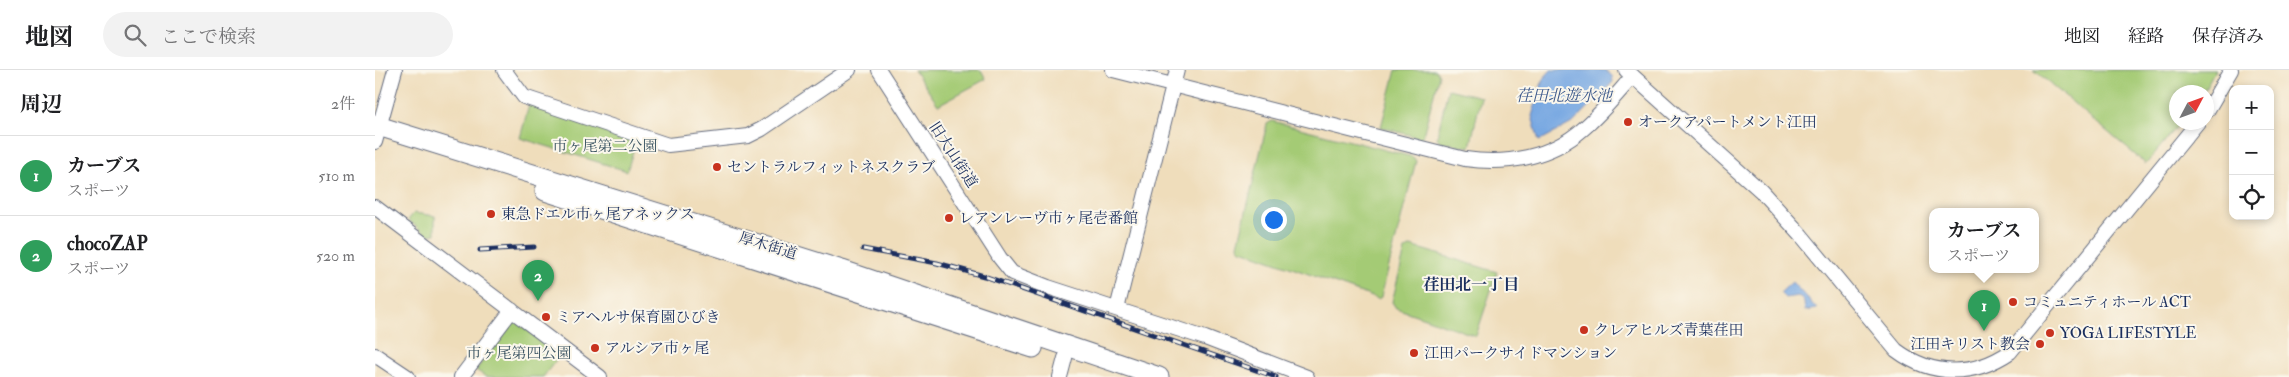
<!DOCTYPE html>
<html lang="ja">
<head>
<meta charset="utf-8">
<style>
  :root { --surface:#fff; --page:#f2f2f2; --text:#202124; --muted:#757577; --line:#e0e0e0; --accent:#2563eb }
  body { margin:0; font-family:"IM FELL Double Pica","Noto Serif JP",serif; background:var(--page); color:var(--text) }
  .controls { position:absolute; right:15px; top:15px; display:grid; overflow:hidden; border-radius:10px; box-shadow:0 2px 8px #0003 }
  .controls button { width:45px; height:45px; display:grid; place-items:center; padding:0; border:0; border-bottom:1px solid var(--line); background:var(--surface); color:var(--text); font:25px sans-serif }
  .compass { position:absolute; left:1794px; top:15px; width:45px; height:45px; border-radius:50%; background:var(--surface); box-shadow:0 2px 8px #0003; rotate:49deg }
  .you { position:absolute; left:898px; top:149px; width:18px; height:18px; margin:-12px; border:4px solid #fff; border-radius:50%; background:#1a73e8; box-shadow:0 0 0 8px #1a73e833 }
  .badge { display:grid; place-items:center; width:32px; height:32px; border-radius:50%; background:var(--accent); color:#fff; font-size:16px; font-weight:700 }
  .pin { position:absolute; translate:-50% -41px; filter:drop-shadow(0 1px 2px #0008) }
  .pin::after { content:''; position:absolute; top:26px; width:18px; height:15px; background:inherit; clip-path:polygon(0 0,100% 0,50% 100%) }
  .popup { position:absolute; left:1554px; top:138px; width:110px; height:65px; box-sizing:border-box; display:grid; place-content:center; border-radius:10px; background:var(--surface); filter:drop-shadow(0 1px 4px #0005); font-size:16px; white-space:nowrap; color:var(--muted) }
  .popup b { font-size:19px; color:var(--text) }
  .popup::after { content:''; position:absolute; left:50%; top:100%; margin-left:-10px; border:10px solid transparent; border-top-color:var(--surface) }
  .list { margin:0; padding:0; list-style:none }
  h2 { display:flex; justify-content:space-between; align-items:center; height:65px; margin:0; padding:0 20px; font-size:21px }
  h2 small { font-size:16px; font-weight:400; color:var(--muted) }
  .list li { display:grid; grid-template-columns:32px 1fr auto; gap:15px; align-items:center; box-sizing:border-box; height:80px; padding:0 20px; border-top:1px solid var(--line) }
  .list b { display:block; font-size:19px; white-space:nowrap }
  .list p { margin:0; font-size:16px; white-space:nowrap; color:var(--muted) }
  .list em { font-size:16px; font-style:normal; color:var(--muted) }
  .icon { flex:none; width:28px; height:28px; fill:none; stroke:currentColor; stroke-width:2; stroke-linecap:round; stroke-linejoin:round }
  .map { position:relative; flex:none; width:1914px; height:307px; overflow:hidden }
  header { display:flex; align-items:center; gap:30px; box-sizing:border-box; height:70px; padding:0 25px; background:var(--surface); border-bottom:1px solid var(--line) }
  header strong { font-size:24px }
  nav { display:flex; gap:28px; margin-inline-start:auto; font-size:18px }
  .search { width:350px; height:45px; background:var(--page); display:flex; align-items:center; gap:12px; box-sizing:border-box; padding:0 18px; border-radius:28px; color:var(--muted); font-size:19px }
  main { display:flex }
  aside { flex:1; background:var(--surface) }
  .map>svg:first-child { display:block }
  .green { fill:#a4cb75; stroke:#607d6a }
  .water { fill:#78a8e2; stroke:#4a6ca0 }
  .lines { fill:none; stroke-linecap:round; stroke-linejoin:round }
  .tertiary-casing { stroke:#656c7f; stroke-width:16 }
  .trunk-casing { stroke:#656c7f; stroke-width:21 }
  .tertiary { stroke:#fff; stroke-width:14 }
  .trunk { stroke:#fff; stroke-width:19 }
  .rail-casing { stroke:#1b2f5e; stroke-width:5 }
  .rail { stroke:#fbf7ec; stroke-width:3; stroke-dasharray:9; stroke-linecap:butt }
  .poi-dot { fill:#c8321e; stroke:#fbf7ec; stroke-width:2 }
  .labels { text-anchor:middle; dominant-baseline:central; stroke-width:4; stroke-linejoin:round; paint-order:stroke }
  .poi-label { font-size:15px; fill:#1b2f5e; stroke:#fbf7ec; text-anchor:start }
  .park-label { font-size:15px; fill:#3d5664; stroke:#fbf7ec }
  .street-label { font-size:15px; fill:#1b2f5e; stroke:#fbf7ec }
  .water-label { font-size:16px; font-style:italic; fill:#3c598c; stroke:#fbf7ec }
  .neighbourhood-label { font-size:16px; font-weight:bold; fill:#1b2f5e; stroke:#fbf7ec }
</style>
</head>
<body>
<header>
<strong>地図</strong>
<div class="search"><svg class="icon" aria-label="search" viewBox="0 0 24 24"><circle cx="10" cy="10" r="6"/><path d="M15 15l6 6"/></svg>ここで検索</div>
<nav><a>地図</a><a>経路</a><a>保存済み</a></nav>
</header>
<main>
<aside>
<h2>周辺<small>2件</small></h2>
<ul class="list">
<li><span class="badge" style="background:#2e9e5b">1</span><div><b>カーブス</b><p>スポーツ</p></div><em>510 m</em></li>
<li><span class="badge" style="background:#2e9e5b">2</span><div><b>chocoZAP</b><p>スポーツ</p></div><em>520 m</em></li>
</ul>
</aside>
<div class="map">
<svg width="1914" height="307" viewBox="0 0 1914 307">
  <rect width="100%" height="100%" fill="#fbf7ec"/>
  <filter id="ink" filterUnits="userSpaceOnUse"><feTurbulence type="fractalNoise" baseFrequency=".02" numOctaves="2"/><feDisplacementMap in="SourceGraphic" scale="10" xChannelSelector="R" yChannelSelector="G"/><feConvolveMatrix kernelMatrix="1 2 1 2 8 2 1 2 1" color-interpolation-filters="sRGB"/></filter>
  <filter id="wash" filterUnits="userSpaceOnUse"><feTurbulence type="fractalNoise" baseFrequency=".0096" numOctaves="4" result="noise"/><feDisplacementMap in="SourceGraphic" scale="20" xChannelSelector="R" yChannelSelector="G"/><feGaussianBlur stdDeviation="1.12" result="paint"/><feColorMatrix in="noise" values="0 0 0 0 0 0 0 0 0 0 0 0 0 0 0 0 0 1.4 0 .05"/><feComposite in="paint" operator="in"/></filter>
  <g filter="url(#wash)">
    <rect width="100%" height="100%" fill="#efddbb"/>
    <path class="green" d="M539 0H606L611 9 563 35Z
      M1021 0H1060L1064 5 1048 65 1045 68 1006 57Z
      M1659 0H1840L1828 22H1802V52L1805 53 1771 94Z
      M1073 19 1106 27 1095 77 1065 72 1062 67Z
      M154 35 262 68 252 101 145 68Z
      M897 51 1038 87 1041 91 1006 227 1003 229 864 179 863 175 892 54Z
      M39 143 60 146V164L52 165 33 150Z
      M1036 176 1122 202 1101 266 1021 238 1017 232 1030 180Z
      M138 249 185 285 168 307H111L101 300Z"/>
    <path class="water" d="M1176 0H1230L1237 6 1238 12 1199 52 1164 71 1157 46 1168 9Z
      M1417 212 1442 239 1430 241 1429 232 1424 226 1410 228 1405 223Z"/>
  </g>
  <g filter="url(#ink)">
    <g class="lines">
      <g class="tertiary-casing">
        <path id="tertiary" d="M129 0 149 27 293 75 373 66 387 59 474 0
          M504 0 625 188 637 203 673 217 830 268 932 307
          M738 0 1090 89C1132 95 1175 88 1208 59 1227 43 1242 24 1258 6
          M1251 0 1386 121 1426 165 1521 280C1557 307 1598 307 1635 282L1823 52
          M1832 41 1856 0
          M0 72 20 0
          M0 137 225 307
          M742 239 802 0
          M0 285 33 307
          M86 307 137 240
          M685 307 690 288"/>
      </g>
      <g class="trunk-casing">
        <path id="trunk" d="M0 55 467 200 784 307
          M170 121 658 278"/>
      </g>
      <use href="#tertiary" class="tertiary"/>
      <use href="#trunk" class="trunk"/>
      <g class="rail-casing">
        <path id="rail" d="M488 179 562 193 609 206 901 307
          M105 180 159 177"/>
      </g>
      <use href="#rail" class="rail"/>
    </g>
  </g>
  <g class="poi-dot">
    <circle cx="1253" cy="52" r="5"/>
    <circle cx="342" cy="97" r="5"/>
    <circle cx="116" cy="144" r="5"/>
    <circle cx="574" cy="148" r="5"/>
    <circle cx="1638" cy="232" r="5"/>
    <circle cx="171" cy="247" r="5"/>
    <circle cx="1209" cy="260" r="5"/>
    <circle cx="1675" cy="263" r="5"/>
    <circle cx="1665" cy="274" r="5"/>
    <circle cx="220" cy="278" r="5"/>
    <circle cx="1039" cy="283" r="5"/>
  </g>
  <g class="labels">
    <g class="poi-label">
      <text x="1263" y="52">オークアパートメント江田</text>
      <text x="352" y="97">セントラルフィットネスクラブ</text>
      <text x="126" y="144">東急ドエル市ヶ尾アネックス</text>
      <text x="584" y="148">レアンレーヴ市ヶ尾壱番館</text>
      <text x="1648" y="232">コミュニティホール ACT</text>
      <text x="181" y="247">ミアヘルサ保育園ひびき</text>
      <text x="1219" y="260">クレアヒルズ青葉荏田</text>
      <text x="1685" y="263">YOGA LIFESTYLE</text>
      <text x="1655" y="274" text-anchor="end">江田キリスト教会</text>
      <text x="230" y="278">アルシア市ヶ尾</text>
      <text x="1049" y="283">江田パークサイドマンション</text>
    </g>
    <g class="park-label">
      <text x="230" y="76">市ヶ尾第二公園</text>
      <text x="144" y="283">市ヶ尾第四公園</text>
    </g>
    <g class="street-label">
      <text transform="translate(578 85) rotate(57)">旧大山街道</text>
      <text transform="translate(393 176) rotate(17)">厚木街道</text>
    </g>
    <g class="water-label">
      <text x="1189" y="26">荏田北遊水池</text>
    </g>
    <g class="neighbourhood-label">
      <text x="1096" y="215">荏田北一丁目</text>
    </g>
  </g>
</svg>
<div class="controls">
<button>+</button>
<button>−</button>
<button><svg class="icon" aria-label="locate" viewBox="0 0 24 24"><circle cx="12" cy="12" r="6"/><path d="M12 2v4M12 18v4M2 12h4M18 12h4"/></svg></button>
</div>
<svg class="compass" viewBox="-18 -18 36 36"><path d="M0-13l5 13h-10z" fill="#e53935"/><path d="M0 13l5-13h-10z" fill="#757577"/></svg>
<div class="you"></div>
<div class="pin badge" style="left:1609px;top:261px;background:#2e9e5b">1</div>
<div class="popup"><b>カーブス</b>スポーツ</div>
<div class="pin badge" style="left:163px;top:231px;background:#2e9e5b">2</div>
</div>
</main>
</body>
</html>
